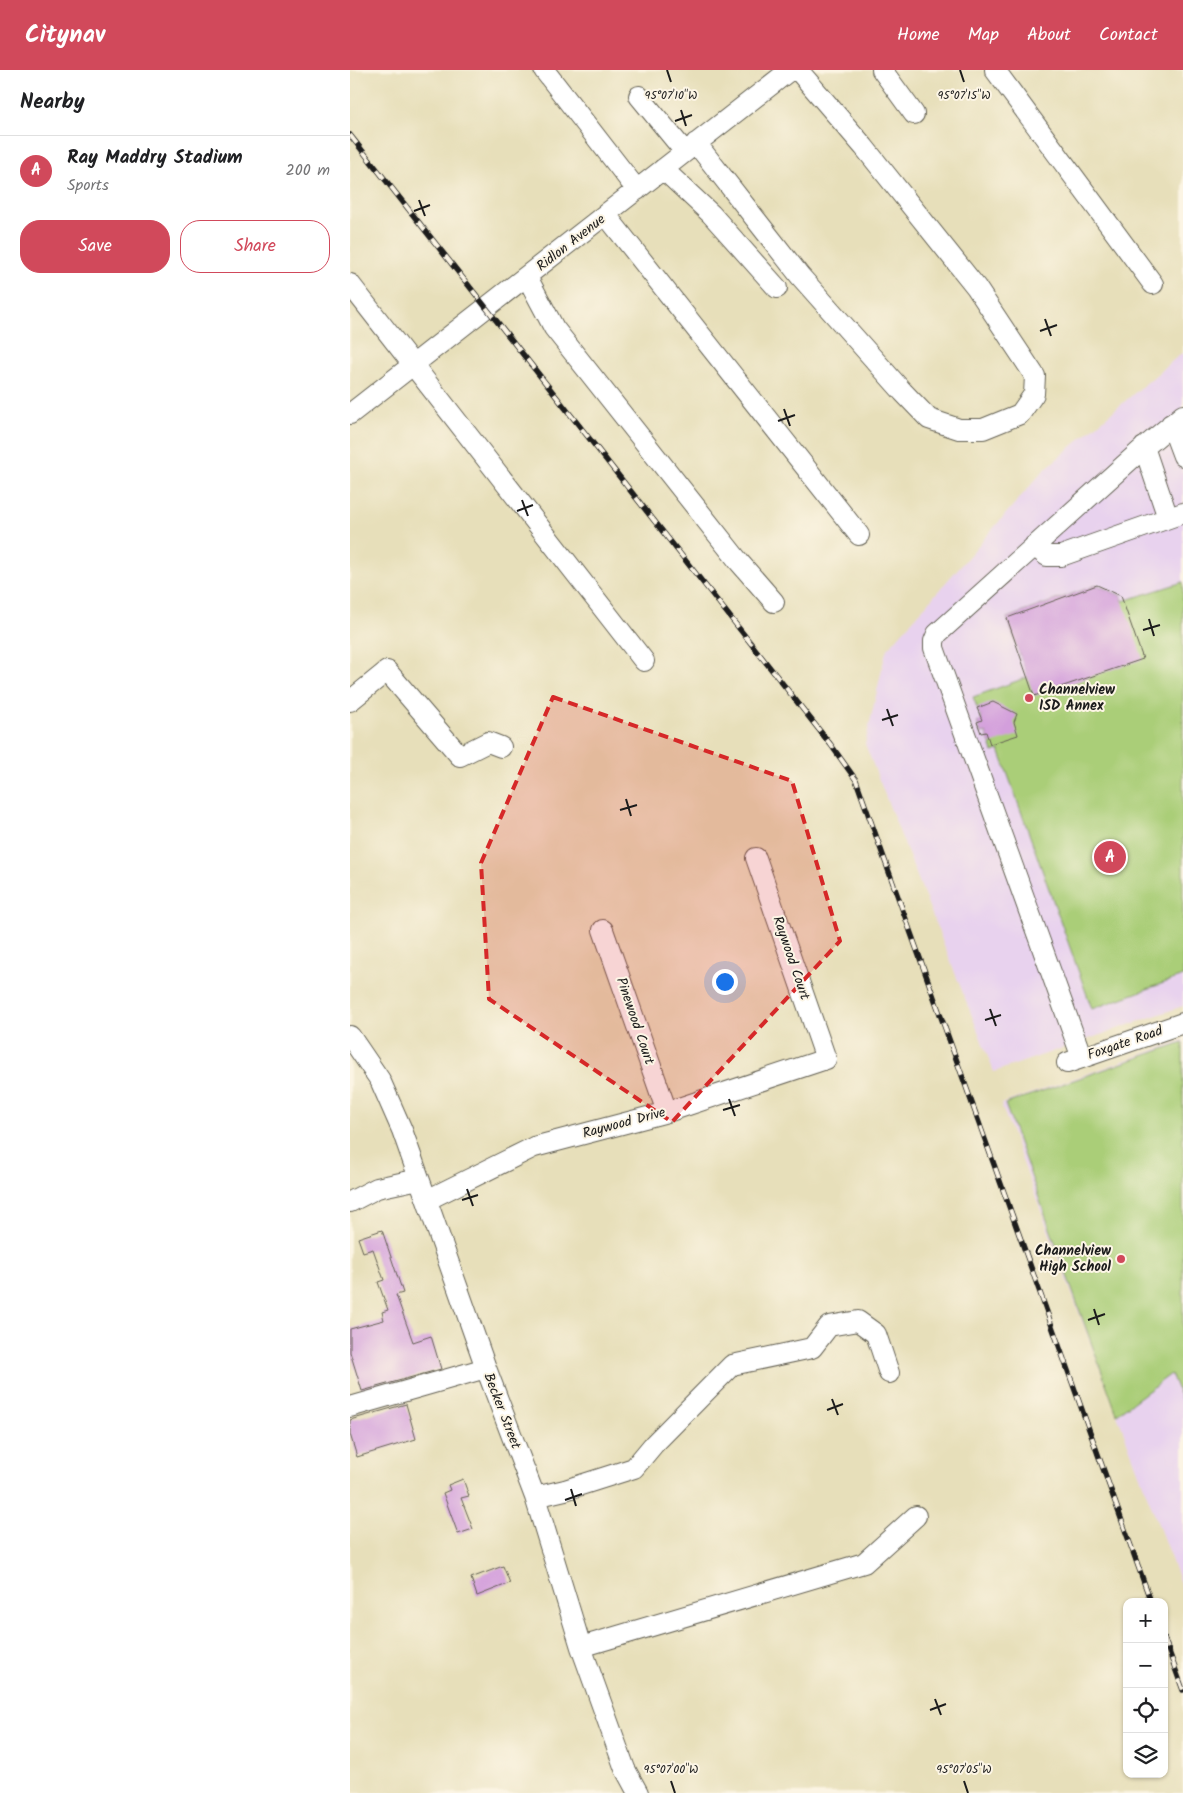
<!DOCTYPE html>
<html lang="en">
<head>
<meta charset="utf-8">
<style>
  :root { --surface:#fff; --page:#f2f2f2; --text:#202124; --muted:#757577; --line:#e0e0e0; --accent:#d1495b }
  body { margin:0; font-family:Kalam,sans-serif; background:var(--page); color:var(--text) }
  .controls { position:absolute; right:15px; bottom:15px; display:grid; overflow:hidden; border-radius:10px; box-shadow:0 1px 4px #0004 }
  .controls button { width:45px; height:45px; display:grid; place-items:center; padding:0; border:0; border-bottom:1px solid var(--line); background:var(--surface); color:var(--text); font:25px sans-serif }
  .you { position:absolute; left:374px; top:911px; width:18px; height:18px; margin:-12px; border:4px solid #fff; border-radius:50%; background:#1a73e8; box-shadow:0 0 0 8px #1a73e833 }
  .badge { display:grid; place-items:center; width:32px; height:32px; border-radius:50%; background:var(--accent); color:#fff; font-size:16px; font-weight:700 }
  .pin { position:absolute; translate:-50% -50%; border:2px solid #fff; box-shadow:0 1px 5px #0006 }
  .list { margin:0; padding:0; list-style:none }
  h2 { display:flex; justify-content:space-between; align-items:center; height:65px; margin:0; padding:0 20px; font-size:21px }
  h2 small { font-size:16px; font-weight:400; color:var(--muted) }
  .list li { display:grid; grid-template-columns:32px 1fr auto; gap:15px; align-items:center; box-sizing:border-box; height:70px; padding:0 20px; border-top:1px solid var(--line) }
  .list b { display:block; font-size:19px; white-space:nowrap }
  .list p { margin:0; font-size:16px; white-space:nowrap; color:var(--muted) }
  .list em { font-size:16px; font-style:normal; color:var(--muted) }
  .actions { display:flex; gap:10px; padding:15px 20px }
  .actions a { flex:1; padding:11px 0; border:1px solid var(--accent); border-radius:20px; text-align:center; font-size:18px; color:var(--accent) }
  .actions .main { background:var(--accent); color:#fff }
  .icon { flex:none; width:28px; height:28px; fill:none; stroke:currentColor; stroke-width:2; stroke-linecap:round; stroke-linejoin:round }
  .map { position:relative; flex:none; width:833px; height:1723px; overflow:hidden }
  header { display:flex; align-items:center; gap:30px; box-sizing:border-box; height:70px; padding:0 25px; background:var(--accent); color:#fff }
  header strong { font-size:24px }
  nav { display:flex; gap:28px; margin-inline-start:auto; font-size:18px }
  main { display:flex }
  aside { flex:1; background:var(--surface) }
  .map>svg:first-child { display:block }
  .built { fill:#e8d2ee }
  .green { fill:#aace78; stroke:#63754a }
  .building { fill:#d39fdc }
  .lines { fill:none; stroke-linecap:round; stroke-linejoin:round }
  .minor-casing { stroke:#636053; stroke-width:22 }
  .minor { stroke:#fff; stroke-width:20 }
  .rail-casing { stroke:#1c1c1c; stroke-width:5.5 }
  .rail { stroke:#fcf5e5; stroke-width:4; stroke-dasharray:11; stroke-linecap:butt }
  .marked { fill:#d62828; fill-opacity:0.2; stroke:#d62828; stroke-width:4; stroke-dasharray:10 6; stroke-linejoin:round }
  .ticks { fill:none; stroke:#1c1c1c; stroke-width:2 }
  .poi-dot { fill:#d1495b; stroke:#fcf5e5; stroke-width:2 }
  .labels { text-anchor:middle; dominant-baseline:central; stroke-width:4; stroke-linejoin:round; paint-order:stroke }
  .street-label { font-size:14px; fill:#1c1c1c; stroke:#fcf5e5 }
  .poi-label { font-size:14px; font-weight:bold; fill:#1c1c1c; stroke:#fcf5e5; text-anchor:start }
  .ticks-label { font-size:12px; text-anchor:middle; fill:#1c1c1c; stroke:#fcf5e5; stroke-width:4; stroke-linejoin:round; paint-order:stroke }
</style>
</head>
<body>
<header>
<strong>Citynav</strong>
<nav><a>Home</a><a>Map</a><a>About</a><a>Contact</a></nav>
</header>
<main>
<aside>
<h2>Nearby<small></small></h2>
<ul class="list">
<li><span class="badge">A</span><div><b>Ray Maddry Stadium</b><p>Sports</p></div><em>200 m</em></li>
</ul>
<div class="actions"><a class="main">Save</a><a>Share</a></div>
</aside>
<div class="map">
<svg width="833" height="1723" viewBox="0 0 833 1723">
  <rect width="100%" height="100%" fill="#fcf5e5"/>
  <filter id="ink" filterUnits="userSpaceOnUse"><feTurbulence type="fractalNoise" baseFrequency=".02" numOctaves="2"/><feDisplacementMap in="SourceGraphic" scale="10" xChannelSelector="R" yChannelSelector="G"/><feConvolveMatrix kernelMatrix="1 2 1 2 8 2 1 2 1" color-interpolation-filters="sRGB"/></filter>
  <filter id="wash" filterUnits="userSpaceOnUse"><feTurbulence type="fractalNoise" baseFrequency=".0096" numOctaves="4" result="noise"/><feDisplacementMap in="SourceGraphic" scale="20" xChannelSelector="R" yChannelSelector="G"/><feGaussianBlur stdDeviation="1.12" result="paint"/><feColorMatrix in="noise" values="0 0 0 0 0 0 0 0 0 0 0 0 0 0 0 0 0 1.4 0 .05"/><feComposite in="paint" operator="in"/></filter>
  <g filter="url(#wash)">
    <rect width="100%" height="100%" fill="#e7dfba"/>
    <path class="built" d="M833 282V936L644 1002 515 674 536 581 695 399Z
      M833 970V1521L651 1034Z"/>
    <path class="green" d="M833 512V906L742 939 649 680 643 682 636 662 631 663 627 652 632 650 623 627 678 607 657 548 747 515 771 526 773 531Z
      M833 972V1333L821 1304 767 1344 655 1034Z"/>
    <g id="blocks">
      <path class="building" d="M747 515 771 526 793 589 684 626 657 548Z
        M643 632 667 644 664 652 668 665 640 674 636 662 631 663 627 652 632 650 627 638Z
        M32 1160 53 1223 46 1225 63 1272 81 1266 91 1299 12 1321 0 1282V1259L34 1250 32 1242 38 1240 28 1212 34 1210 23 1179 13 1182 8 1168Z
        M56 1334 66 1369 7 1387 0 1364V1350Z
        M113 1409 119 1426 111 1428 123 1459 108 1464 93 1423 100 1420 98 1415Z
        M153 1496 160 1513 127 1526 121 1508Z"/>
    </g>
  </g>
  <g filter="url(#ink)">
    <use href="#blocks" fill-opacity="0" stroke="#636053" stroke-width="1"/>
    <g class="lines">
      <g class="minor-casing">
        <path id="minor" d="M194 0 287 120
          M532 0 564 44
          M645 0 803 214
          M289 26 335 82
          M346 73 450 206 553 322 579 349 609 359H633L670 344 684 324 685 306 626 217 514 77 448 0
          M313 99 361 144 427 218
          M256 145 509 465
          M177 207 204 258 390 493 424 532
          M0 214 294 591
          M0 344 440 0
          M821 354 833 386
          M794 377 818 448
          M684 476 697 486H711L833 443
          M0 631 37 601 110 686 138 672 151 677
          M253 860 317 1042
          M0 966 30 1010 52 1060 136 1298 185 1427 231 1577 275 1699 288 1723
          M732 988 584 578V571L587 564 790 381 833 345
          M717 993 833 953
          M77 1130 184 1077 317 1042 476 989 406 788
          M0 1132 27 1118 69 1109
          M0 1337 136 1298
          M185 1427 215 1420 284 1398 304 1374 382 1295 462 1278 479 1256 508 1251 526 1264 539 1303
          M231 1577 514 1493 566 1446"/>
      </g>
      <use href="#minor" class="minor"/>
      <g class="rail-casing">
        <path id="rail" d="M0 65 481 675 506 710 801 1532
          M814 1568 833 1620"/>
      </g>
      <use href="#rail" class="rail"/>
    </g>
  </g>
  <path class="marked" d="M203 627 442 711 490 871 322 1052 139 929 131 793Z"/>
  <path class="ticks" d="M317 0 321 12M610 0 614 12M331 40 336 56M325 51 342 45M69 130 75 146M64 141 80 135M695 249 701 266M690 261 707 255M434 339 440 356M428 351 445 345M172 430 178 446M167 441 183 435M799 549 804 566M793 560 810 555M537 639 543 656M532 650 548 645M276 729 281 746M270 740 287 735M640 939 646 956M635 950 651 945M379 1029 385 1046M373 1040 390 1035M117 1119 123 1136M112 1130 128 1125M744 1239 749 1255M738 1250 755 1244M482 1329 488 1345M477 1340 493 1334M221 1419 226 1436M215 1430 232 1424M585 1629 591 1645M580 1640 596 1634M321 1711 325 1723M614 1711 618 1723"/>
  <g class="poi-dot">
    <circle cx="679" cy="628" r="5"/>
    <circle cx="771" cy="1189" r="5"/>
  </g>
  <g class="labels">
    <g class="street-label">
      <text transform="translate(221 173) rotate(-38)">Ridlon Avenue</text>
      <text transform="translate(441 888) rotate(71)">Raywood Court</text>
      <text transform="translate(285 951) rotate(71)">Pinewood Court</text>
      <text transform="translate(775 973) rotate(-19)">Foxgate Road</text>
      <text transform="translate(274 1053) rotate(-15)">Raywood Drive</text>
      <text transform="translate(152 1341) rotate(69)">Becker Street</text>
    </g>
    <g class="poi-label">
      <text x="689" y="620">Channelview<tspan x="689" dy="16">ISD Annex</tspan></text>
      <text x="761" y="1181" text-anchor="end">Channelview<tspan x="761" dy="16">High School</tspan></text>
    </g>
  </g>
  <g class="ticks-label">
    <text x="321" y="29">95°07'10"W</text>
    <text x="614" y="29">95°07'15"W</text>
    <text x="321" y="1703">95°07'00"W</text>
    <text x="614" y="1703">95°07'05"W</text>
  </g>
</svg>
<div class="controls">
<button>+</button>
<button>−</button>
<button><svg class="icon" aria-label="locate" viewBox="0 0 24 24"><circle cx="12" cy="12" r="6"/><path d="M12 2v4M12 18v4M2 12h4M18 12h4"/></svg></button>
<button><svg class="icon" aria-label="layers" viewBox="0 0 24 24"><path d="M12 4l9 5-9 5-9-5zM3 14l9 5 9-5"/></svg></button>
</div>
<div class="you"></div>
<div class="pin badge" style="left:760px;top:787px">A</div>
</div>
</main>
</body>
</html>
